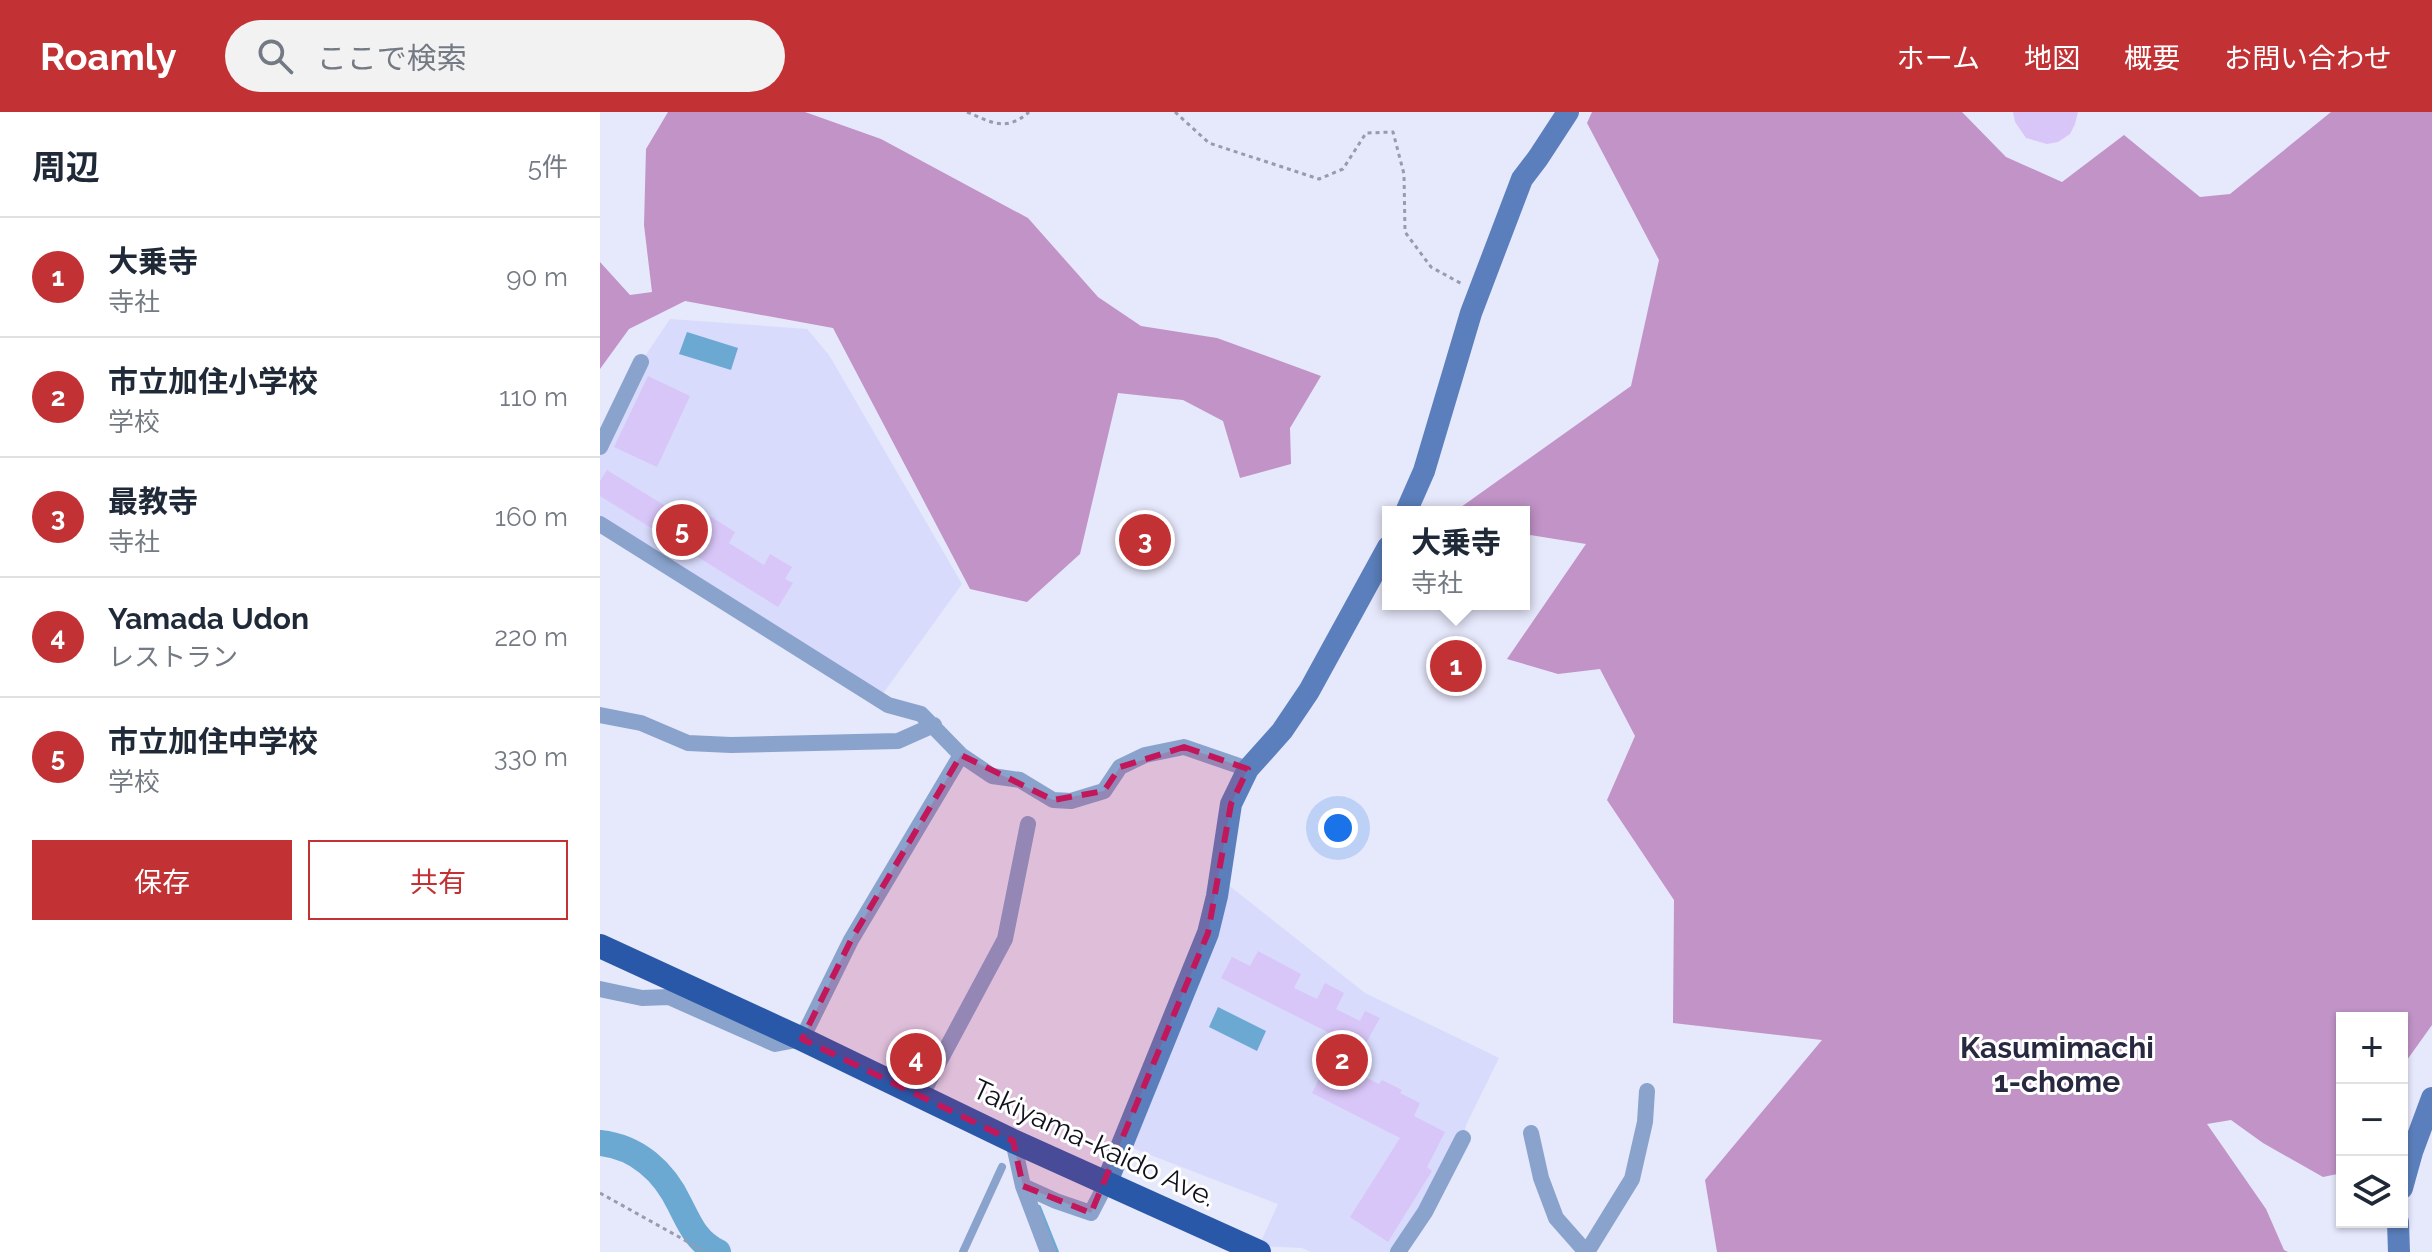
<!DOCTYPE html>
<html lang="ja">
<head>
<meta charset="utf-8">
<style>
  :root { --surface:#fff; --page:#f2f2f3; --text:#1f2937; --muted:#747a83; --line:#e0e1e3; --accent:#c23235 }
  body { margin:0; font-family:Raleway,"Noto Sans JP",sans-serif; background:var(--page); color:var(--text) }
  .controls { position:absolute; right:24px; bottom:24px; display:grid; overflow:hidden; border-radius:0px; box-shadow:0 2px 6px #0004 }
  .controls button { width:72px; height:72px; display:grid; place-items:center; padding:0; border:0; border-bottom:2px solid var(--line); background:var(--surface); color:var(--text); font:40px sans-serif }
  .you { position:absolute; left:738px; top:716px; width:28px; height:28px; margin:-20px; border:6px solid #fff; border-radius:50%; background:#1a73e8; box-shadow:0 0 0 12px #1a73e833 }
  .badge { display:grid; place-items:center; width:52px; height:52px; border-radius:50%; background:var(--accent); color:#fff; font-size:26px; font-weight:700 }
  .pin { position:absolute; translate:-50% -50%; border:4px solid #fff; box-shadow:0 2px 8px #0006 }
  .popup { position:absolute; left:782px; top:394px; width:148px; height:104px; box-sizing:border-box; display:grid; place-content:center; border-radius:0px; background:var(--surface); filter:drop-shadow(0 2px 6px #0005); font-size:26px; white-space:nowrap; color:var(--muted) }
  .popup b { font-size:30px; color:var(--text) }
  .popup::after { content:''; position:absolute; left:50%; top:100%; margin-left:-16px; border:16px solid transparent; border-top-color:var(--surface) }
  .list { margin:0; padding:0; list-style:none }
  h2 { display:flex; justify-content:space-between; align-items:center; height:104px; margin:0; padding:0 32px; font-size:34px }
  h2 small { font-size:26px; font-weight:400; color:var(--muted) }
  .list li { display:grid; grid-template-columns:52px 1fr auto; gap:24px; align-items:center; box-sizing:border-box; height:120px; padding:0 32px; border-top:2px solid var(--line) }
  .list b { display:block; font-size:30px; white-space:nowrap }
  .list p { margin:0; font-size:26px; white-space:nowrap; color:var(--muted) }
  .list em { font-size:26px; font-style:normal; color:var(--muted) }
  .actions { display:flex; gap:16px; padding:24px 32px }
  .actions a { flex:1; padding:18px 0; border:2px solid var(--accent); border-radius:0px; text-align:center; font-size:28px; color:var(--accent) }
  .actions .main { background:var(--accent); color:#fff }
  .icon { flex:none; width:44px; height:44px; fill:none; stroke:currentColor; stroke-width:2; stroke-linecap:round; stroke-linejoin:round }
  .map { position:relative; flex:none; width:1832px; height:1140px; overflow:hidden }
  header { display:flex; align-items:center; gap:48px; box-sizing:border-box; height:112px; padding:0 40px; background:var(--accent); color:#fff }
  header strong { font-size:38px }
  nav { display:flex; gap:44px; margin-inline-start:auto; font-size:28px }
  .search { width:560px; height:72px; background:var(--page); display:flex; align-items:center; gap:20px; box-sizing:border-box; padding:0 28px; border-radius:44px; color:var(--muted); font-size:30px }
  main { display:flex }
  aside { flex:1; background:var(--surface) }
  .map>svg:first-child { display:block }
  .built { fill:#d8dbfb }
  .forest { fill:#c193c7 }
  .water { fill:#6ba9d3 }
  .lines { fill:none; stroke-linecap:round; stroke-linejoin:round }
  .stream { stroke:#6ba9d3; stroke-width:4 }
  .river { stroke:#6ba9d3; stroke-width:26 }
  .building { fill:#d9c6f8 }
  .path { stroke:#999bab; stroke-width:3; stroke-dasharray:4 4; stroke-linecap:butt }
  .service { stroke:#8aa3cc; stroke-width:8 }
  .minor { stroke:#8aa3cc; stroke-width:16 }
  .secondary { stroke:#5b7fbc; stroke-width:22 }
  .trunk { stroke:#2a58a8; stroke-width:24 }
  .marked { fill:#c2185b; fill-opacity:0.2; stroke:#c2185b; stroke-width:6; stroke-dasharray:16 10; stroke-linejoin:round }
  .labels { text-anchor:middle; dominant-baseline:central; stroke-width:6; stroke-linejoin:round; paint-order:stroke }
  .street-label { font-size:28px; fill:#0f101b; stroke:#fff }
  .neighbourhood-label { font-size:30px; font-weight:bold; fill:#282941; stroke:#fff }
</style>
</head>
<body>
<header>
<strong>Roamly</strong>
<div class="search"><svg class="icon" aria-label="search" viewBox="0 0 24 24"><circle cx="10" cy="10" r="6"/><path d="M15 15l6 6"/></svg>ここで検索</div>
<nav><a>ホーム</a><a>地図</a><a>概要</a><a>お問い合わせ</a></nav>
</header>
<main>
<aside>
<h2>周辺<small>5件</small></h2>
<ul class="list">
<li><span class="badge">1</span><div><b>大乗寺</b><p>寺社</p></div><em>90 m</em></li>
<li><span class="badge">2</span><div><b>市立加住小学校</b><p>学校</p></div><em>110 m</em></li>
<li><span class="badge">3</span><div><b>最教寺</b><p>寺社</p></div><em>160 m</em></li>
<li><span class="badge">4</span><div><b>Yamada Udon</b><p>レストラン</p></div><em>220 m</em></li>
<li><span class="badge">5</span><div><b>市立加住中学校</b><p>学校</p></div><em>330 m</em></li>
</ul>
<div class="actions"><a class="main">保存</a><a>共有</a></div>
</aside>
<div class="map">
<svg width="1832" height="1140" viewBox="0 0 1832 1140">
  <rect width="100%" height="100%" fill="#e6e8fb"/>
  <path class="built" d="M70 207 207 217 229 243 362 472 279 587 0 412V335L41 250Z
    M627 772 765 881 899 946 866 1013 863 1026 798 1140H711L702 1136 659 1134 678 1092 527 1034Z"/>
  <path class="forest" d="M68 0H205L281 27 428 106 498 185 541 214 617 226 721 264 690 316 691 352 640 366 623 309 583 288 518 281 480 442 427 490 370 477 233 216 85 189 29 217 0 257V150L30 183 52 180 44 113 46 37Z
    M992 0H1362L1406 45 1462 70 1524 23 1600 85 1630 82 1731 0H1832V913L1802 955V906H1742V1061L1723 1065 1663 1031 1631 1008 1607 1012 1666 1097 1684 1138 1688 1140H1117L1105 1068 1222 928 1073 911 1074 788 1007 688 1035 624 1000 557 958 562 907 547 986 432 924 422V400H854L1031 274 1059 148 987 11Z"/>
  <path class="water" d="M87 220 138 236 131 258 79 242Z
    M618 895 666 919 657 939 609 915Z"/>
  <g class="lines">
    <path class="stream" d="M439 1095 457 1140"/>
    <path class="river" d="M0 1031C37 1035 64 1059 80 1093 90 1113 97 1130 118 1140"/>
  </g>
  <path class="building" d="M1413 0H1478L1475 12 1470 22 1458 30 1447 32 1426 26 1415 10Z
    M48 264 90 284 57 355 14 335Z
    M7 358 85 406 87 402 104 413 110 404 135 420 129 431 164 453 170 442 192 455 185 467 193 471 178 495 0 384V369Z
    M658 839 701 862 694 876 717 887 725 871 744 881 736 897 760 909 765 899 780 906 751 958 779 972 782 968 802 978 800 981 820 991 814 1004 845 1020 827 1055 832 1059 788 1130 750 1105 800 1026 712 981 723 959 732 963 749 931 621 866 632 845 650 854Z"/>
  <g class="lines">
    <path class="path" d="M367 0C393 11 406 20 429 0
      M575 0 609 31 719 67 743 57 766 21 793 20 804 62 805 120 831 155 862 172
      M0 1081 106 1140"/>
    <path class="service" d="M363 1140 402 1055"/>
    <path class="minor" d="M0 335 41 250
      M0 412 288 593 321 602 361 643 392 664 420 668 453 688 471 689 504 679 520 655 545 643 584 635 648 657
      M0 603 41 611 88 631 131 633 298 629 334 613
      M0 877 42 886 69 885 175 932 202 927 251 828 361 643
      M321 984 405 827 428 712
      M931 1021 941 1066 956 1106 986 1140
      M413 1029 423 1074 448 1140
      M423 1074 456 1089 491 1101 507 1070
      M798 1140 825 1100 863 1026
      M987 1140 1032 1067 1045 1010 1047 979"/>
    <path class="secondary" d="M806 400 824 359 871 201 922 67 938 46 968 0
      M507 1070 608 821 617 784 631 692 648 657 682 619 709 579 788 435
      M1802 1076 1812 1040 1832 986
      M1798 1110 1799 1140"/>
    <path class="trunk" d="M0 834 202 927 413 1029 659 1140"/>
  </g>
  <path class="marked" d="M584 635 648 657 631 692 608 821 491 1101 423 1074 413 1029 202 927 251 828 361 643 453 688 504 679 520 655Z"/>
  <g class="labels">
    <g class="street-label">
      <text transform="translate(494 1031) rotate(25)">Takiyama-kaido Ave.</text>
    </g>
    <g class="neighbourhood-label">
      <text x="1457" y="935">Kasumimachi<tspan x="1457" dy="34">1-chome</tspan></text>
    </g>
  </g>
</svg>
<div class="controls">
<button>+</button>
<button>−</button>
<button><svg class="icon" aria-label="layers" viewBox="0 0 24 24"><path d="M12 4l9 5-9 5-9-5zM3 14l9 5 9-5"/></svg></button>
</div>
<div class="you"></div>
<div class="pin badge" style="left:856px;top:554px">1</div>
<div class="popup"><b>大乗寺</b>寺社</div>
<div class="pin badge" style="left:742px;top:948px">2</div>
<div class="pin badge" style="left:545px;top:428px">3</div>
<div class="pin badge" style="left:316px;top:947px">4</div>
<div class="pin badge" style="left:82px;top:418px">5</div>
</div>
</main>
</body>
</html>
